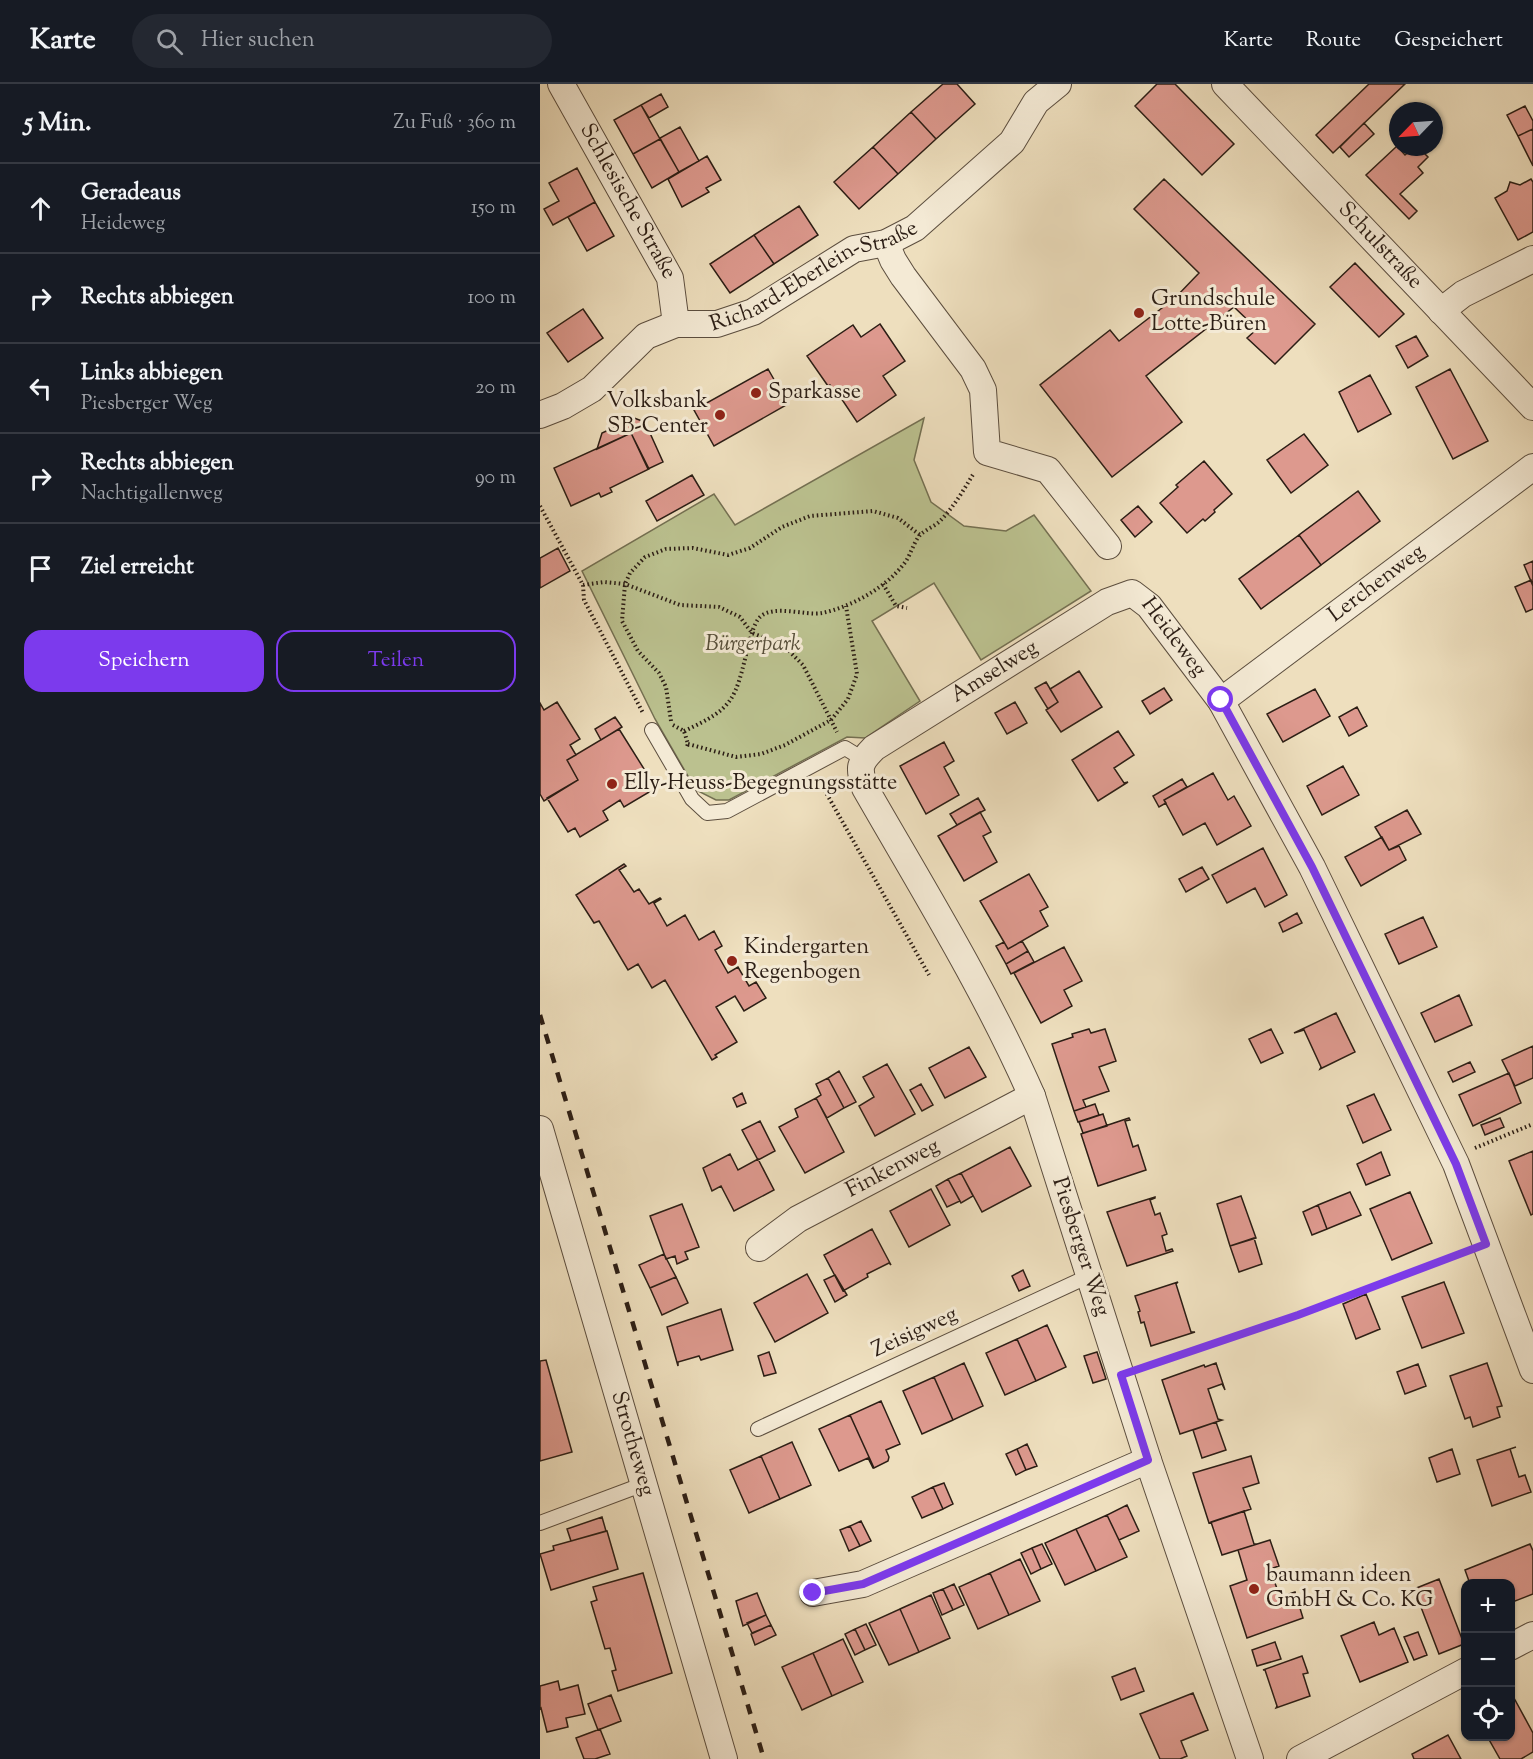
<!DOCTYPE html>
<html lang="de">
<head>
<meta charset="utf-8">
<style>
  :root { --surface:#171b24; --page:#242831; --text:#f1f3f6; --muted:#9ea1a6; --line:#363941; --accent:#7c3aed }
  body { margin:0; font-family:"Sorts Mill Goudy",serif; background:var(--page); color:var(--text) }
  .controls { position:absolute; right:18px; bottom:18px; display:grid; overflow:hidden; border-radius:12px; box-shadow:0 2px 4px #0004 }
  .controls button { width:54px; height:54px; display:grid; place-items:center; padding:0; border:0; border-bottom:2px solid var(--line); background:var(--surface); color:var(--text); font:30px sans-serif }
  .compass { position:absolute; left:849px; top:18px; width:54px; height:54px; border-radius:50%; background:var(--surface); box-shadow:0 2px 4px #0004; rotate:245deg }
  .stop { position:absolute; width:18px; height:18px; margin:-14px; border:4px solid #7c3aed; border-radius:50%; background:#fff }
  .stop.end { background:#7c3aed; border-color:#fff; box-shadow:0 2px 6px #0008 }
  .list { margin:0; padding:0; list-style:none }
  h2 { display:flex; justify-content:space-between; align-items:center; height:78px; margin:0; padding:0 24px; font-size:26px }
  h2 small { font-size:20px; font-weight:400; color:var(--muted) }
  .list li { display:grid; grid-template-columns:39px 1fr auto; gap:18px; align-items:center; box-sizing:border-box; height:90px; padding:0 24px; border-top:2px solid var(--line) }
  .list b { display:block; font-size:22px; white-space:nowrap }
  .list p { margin:0; font-size:20px; white-space:nowrap; color:var(--muted) }
  .list em { font-size:20px; font-style:normal; color:var(--muted) }
  .actions { display:flex; gap:12px; padding:18px 24px }
  .actions a { flex:1; padding:14px 0; border:2px solid var(--accent); border-radius:18px; text-align:center; font-size:21px; color:var(--accent) }
  .actions .main { background:var(--accent); color:#fff }
  .icon { flex:none; width:33px; height:33px; fill:none; stroke:currentColor; stroke-width:2; stroke-linecap:round; stroke-linejoin:round }
  .map { position:relative; flex:none; width:993px; height:1675px; overflow:hidden }
  header { display:flex; align-items:center; gap:36px; box-sizing:border-box; height:84px; padding:0 30px; background:var(--surface); border-bottom:2px solid var(--line) }
  header strong { font-size:28px }
  nav { display:flex; gap:33px; margin-inline-start:auto; font-size:21px }
  .search { width:420px; height:54px; background:var(--page); display:flex; align-items:center; gap:15px; box-sizing:border-box; padding:0 21px; border-radius:33px; color:var(--muted); font-size:22px }
  main { display:flex }
  aside { flex:1; background:var(--surface) }
  .map>svg:first-child { display:block }
  .green { fill:#bbc18f; stroke:#747052; stroke-width:1.5 }
  .building { fill:#dd998e; stroke:#2c1e15; stroke-width:1.5 }
  .lines { fill:none; stroke-linecap:round; stroke-linejoin:round }
  .lane-casing { stroke:#5c4e3f; stroke-width:16 }
  .street-casing { stroke:#5c4e3f; stroke-width:28 }
  .path { stroke:#2c1e15; stroke-width:4; stroke-dasharray:1.5 3; stroke-linecap:butt }
  .lane { stroke:#f4ead5; stroke-width:14 }
  .street { stroke:#f4ead5; stroke-width:26 }
  .rail { stroke:#2c1e15; stroke-width:4.5; stroke-dasharray:10 10; stroke-linecap:butt }
  .route { stroke:#7c3aed; stroke-width:8 }
  .poi-dot { fill:#8f2418; stroke:#f4ead5; stroke-width:2 }
  .labels { text-anchor:middle; dominant-baseline:central; stroke-width:6; stroke-linejoin:round; paint-order:stroke }
  .street-label { font-size:22px; fill:#2c1e15; stroke:#f4ead5 }
  .poi-label { font-size:22px; fill:#2c1e15; stroke:#f4ead5; text-anchor:start }
  .park-label { font-size:22px; font-style:italic; fill:#574f3a; stroke:#f4ead5 }
</style>
</head>
<body>
<header>
<strong>Karte</strong>
<div class="search"><svg class="icon" aria-label="search" viewBox="0 0 24 24"><circle cx="10" cy="10" r="6"/><path d="M15 15l6 6"/></svg>Hier suchen</div>
<nav><a>Karte</a><a>Route</a><a>Gespeichert</a></nav>
</header>
<main>
<aside>
<h2>5 Min.<small>Zu Fuß · 360 m</small></h2>
<ul class="list">
<li><svg class="icon" aria-label="ahead" viewBox="0 0 24 24"><path d="M12 20V5M6 11l6-6 6 6"/></svg><div><b>Geradeaus</b><p>Heideweg</p></div><em>150 m</em></li>
<li><svg class="icon" aria-label="right" viewBox="0 0 24 24"><path d="M7 20v-9h11M14 6l5 5-5 5"/></svg><div><b>Rechts abbiegen</b></div><em>100 m</em></li>
<li><svg class="icon" aria-label="left" viewBox="0 0 24 24"><path d="M17 20v-9H6M10 6l-5 5 5 5"/></svg><div><b>Links abbiegen</b><p>Piesberger Weg</p></div><em>20 m</em></li>
<li><svg class="icon" aria-label="right" viewBox="0 0 24 24"><path d="M7 20v-9h11M14 6l5 5-5 5"/></svg><div><b>Rechts abbiegen</b><p>Nachtigallenweg</p></div><em>90 m</em></li>
<li><svg class="icon" aria-label="arrive" viewBox="0 0 24 24"><path d="M6 21V4h12l-3 4 3 4H6"/></svg><div><b>Ziel erreicht</b></div></li>
</ul>
<div class="actions"><a class="main">Speichern</a><a>Teilen</a></div>
</aside>
<div class="map">
<svg width="993" height="1675" viewBox="0 0 993 1675">
  <rect width="100%" height="100%" fill="#eedfbe"/>
  <filter id="stains"><feTurbulence type="fractalNoise" baseFrequency=".00333" numOctaves="4"/><feColorMatrix values="0 0 0 0 .2 0 0 0 0 .09 0 0 0 0 .02 0 0 0 .5 -.17"/></filter>
  <radialGradient id="worn" r=".72"><stop offset=".6" stop-color="#630" stop-opacity="0"/><stop offset="1" stop-color="#630" stop-opacity=".3"/></radialGradient>
  <path class="green" d="M384 334 374 376 391 418 424 442 466 447 494 431 551 507 441 576 394 499 332 537 380 617 325 654 307 653 189 716H176L156 706 115 635 42 487 174 410 195 441Z"/>
  <path class="building" d="M403 0H417L435 20 396 55 371 28Z
    M617 0H635L694 60 662 91 595 22Z
    M829 0H865L793 69 776 51Z
    M121 10 128 23 109 34 101 21Z
    M101 21 120 55 93 70 74 36Z
    M985 22 993 37V45L978 52 967 31Z
    M371 28 396 55 358 90 333 63Z
    M824 39 834 50 809 73 800 63Z
    M140 43 159 77 139 88 120 54Z
    M993 45V82L978 52Z
    M120 55 139 88 112 104 93 70Z
    M857 62 865 71 874 63H878L888 73 878 83 883 89 860 110 877 127 869 135 826 91Z
    M333 63 358 90 319 125 294 98Z
    M167 72 181 96 166 104 169 108 142 123 128 95Z
    M37 84 55 118 13 141 4 125 19 117 9 99Z
    M624 95 775 240 735 280 707 254 717 245 694 223 606 292 642 338 572 393 500 301 570 246 579 257 635 214 659 189 594 125Z
    M991 95 993 98V148L978 156 955 114 967 107 970 98 980 101Z
    M55 118 74 152 47 167 28 133Z
    M259 122 278 151 234 180 214 151Z
    M214 151 234 180 190 209 170 180Z
    M815 179 864 230 839 253 790 203Z
    M43 225 63 254 28 278 7 249Z
    M340 240 365 277 343 292 356 311 317 338 297 308 295 309 290 301 288 302 267 272 313 241 321 253Z
    M876 252 888 272 868 284 856 262Z
    M228 285 248 320 174 362 154 326Z
    M910 285 948 357 913 375 876 303Z
    M830 291 851 330 818 348 799 308Z
    M94 334 105 338 123 378 108 385 91 349 57 365 62 349Z
    M91 349 109 385 70 404 72 408 61 413 59 409 31 422 14 384Z
    M764 350 788 381 751 409 727 376Z
    M664 377 692 410 674 426 675 428 665 437 663 435 647 449 620 419 638 403 636 401Z
    M152 391 164 411 117 437 106 417Z
    M818 407 840 437 781 481 759 451Z
    M598 422 612 438 595 453 581 436Z
    M759 451 781 481 721 525 699 495Z
    M18 464 30 487 0 504V474Z
    M993 477V502L984 481Z
    M991 496 993 502V525L986 528 975 503Z
    M539 587 562 623 521 648 506 626 518 618 510 605Z
    M506 598 518 618 508 625 495 604Z
    M624 604 632 616 610 630 602 617Z
    M775 605 790 632 743 658 727 630Z
    M17 618 40 655 30 661 36 671 27 676 38 696 4 717 0 710V619L4 626Z
    M475 618 487 639 467 650 455 629Z
    M817 623 827 642 809 652 799 633Z
    M75 633 82 643 61 656 55 645Z
    M79 645 116 704 84 723 80 716 63 727 68 736 40 753 35 744 28 748 7 714 38 696 27 676Z
    M578 647 594 671 574 684 584 699 588 698 558 717 532 676Z
    M404 658 414 677 404 683 419 711 386 730 360 682Z
    M803 682 819 711 782 731 767 702Z
    M673 689 688 716 694 712 711 742 677 761 665 739 643 751 624 716Z
    M642 695 647 703 624 716 626 719 619 723 613 712Z
    M438 714 445 726 417 741 410 730Z
    M867 726 881 750 849 766 835 743Z
    M440 728 451 748 443 752 457 778 424 797 398 752Z
    M842 753 849 766 859 762 866 776 821 802 805 773Z
    M723 764 747 811 725 823 715 804 687 819 672 791Z
    M84 780 86 782 79 786 94 808 99 805 109 820 120 814 121 815 114 819 127 842 145 831 159 856 174 847 182 862 175 866 188 889 198 883 209 902 216 898 226 914 204 927 195 912 176 923 197 958 175 971 177 973 172 976 125 896 112 904 98 880 88 886 59 837 54 839 36 811Z
    M662 783 669 795 646 808 639 795Z
    M489 790 508 823 500 827 508 842 468 865 440 817Z
    M757 829 762 839 743 848 739 839Z
    M883 833 897 863 859 880 845 850Z
    M482 857 488 867 466 880 456 862 464 858 468 865Z
    M524 863 542 897 524 906 532 922 501 939 474 889Z
    M488 867 494 878 471 890 466 880Z
    M919 911 932 941 895 958 881 929Z
    M796 929 815 968 780 985 781 983 764 946 754 949Z
    M549 945 551 949 565 945 576 977 559 983 569 1007 543 1016 546 1023 534 1027 512 960 533 953 532 950Z
    M731 945 743 969 721 979 709 955Z
    M993 962V994L975 1002 962 976Z
    M429 963 446 993 405 1014 389 984Z
    M930 978 935 988 913 998 908 988Z
    M347 980 375 1030 335 1052 319 1022 334 1013 323 993Z
    M299 987 316 1018 304 1024 288 994Z
    M969 989 981 1019 933 1042 919 1011Z
    M288 994 304 1024 287 1034 276 1014 281 1011 276 1000Z
    M381 1000 393 1021 382 1027 370 1006Z
    M202 1009 206 1019 197 1023 193 1014Z
    M834 1010 851 1046 823 1059 807 1022Z
    M276 1014 304 1068 265 1089 239 1043 258 1033 255 1025Z
    M555 1020 559 1031 538 1038 534 1027Z
    M563 1030 567 1042 543 1049 539 1038Z
    M589 1034 590 1036 585 1037 593 1063 598 1061 606 1086 558 1102 541 1050Z
    M960 1034 964 1043 945 1051 941 1041Z
    M220 1037 235 1067 218 1076 202 1046Z
    M470 1063 491 1102 442 1128 421 1089Z
    M993 1067V1130L991 1131 969 1077Z
    M841 1068 850 1091 826 1101 817 1080Z
    M190 1070 198 1086 218 1075 234 1106 194 1127 181 1102 172 1107 163 1084Z
    M421 1089 433 1112 421 1119 408 1095Z
    M408 1095 420 1117 407 1123 396 1102Z
    M391 1105 410 1141 369 1163 350 1127Z
    M810 1108 821 1131 787 1145 778 1121Z
    M870 1108 892 1159 852 1176 830 1125Z
    M701 1112 716 1154 690 1162 677 1120Z
    M615 1113V1114L610 1116 615 1131 620 1129 627 1150 622 1152 626 1167 632 1165 633 1167 587 1182 567 1128Z
    M142 1120 159 1163 145 1168 148 1175 137 1180 135 1172 126 1175 110 1132Z
    M778 1121 787 1145 772 1151 763 1128Z
    M332 1145 351 1181 349 1179 327 1190 328 1193 303 1207 284 1171Z
    M714 1154 722 1180 699 1188 690 1162Z
    M124 1170 136 1193 110 1204 99 1181Z
    M483 1186 490 1202 479 1207 472 1192Z
    M267 1190 288 1229 235 1258 214 1219Z
    M295 1191 307 1211 295 1218 284 1196Z
    M136 1193 148 1219 122 1231 110 1204Z
    M638 1198 636 1200 651 1248H655L611 1262 604 1238 601 1239 598 1228 600 1227 595 1212Z
    M904 1198 924 1249 882 1264 862 1213Z
    M826 1210 840 1245 816 1255 803 1220Z
    M181 1225 193 1266 161 1276 159 1272 138 1278V1282L127 1243Z
    M507 1241 526 1283 496 1297 477 1255Z
    M477 1255 496 1297 465 1311 446 1269Z
    M229 1268 236 1289 224 1292 218 1272Z
    M557 1268 566 1295 553 1299 544 1272Z
    M6 1276 32 1368 0 1377V1277Z
    M424 1279 443 1322 413 1336 394 1293Z
    M676 1279 685 1306 682 1300 668 1305 678 1335 682 1336 640 1350 622 1296 664 1281 665 1283Z
    M947 1279 962 1322 957 1323 960 1333 933 1343 930 1333 925 1335 910 1292Z
    M878 1280 886 1302 865 1310 857 1288Z
    M394 1293 413 1336 382 1350 363 1307Z
    M341 1317 360 1360 346 1366 349 1373 348 1377 334 1384 310 1331Z
    M310 1331 334 1384H333L328 1374 299 1387 279 1345Z
    M676 1338 686 1366 662 1374 653 1346Z
    M252 1358 271 1401 240 1415 221 1372Z
    M487 1360 497 1382 486 1386 477 1365Z
    M976 1363 970 1365 979 1393 985 1391 991 1408 952 1422 937 1376Z
    M477 1365 486 1386 476 1391 466 1370Z
    M912 1365 920 1390 897 1398 889 1374Z
    M221 1372 240 1415 209 1429 190 1386Z
    M711 1372 719 1399 703 1404 711 1425 669 1439 653 1389Z
    M404 1399 413 1420 403 1425 393 1403Z
    M393 1403 403 1425 382 1434 372 1413Z
    M587 1421 599 1447 579 1456 567 1431Z
    M704 1427 714 1460H717L682 1471 671 1438Z
    M567 1431 587 1473 556 1487 536 1445Z
    M62 1433 66 1447 31 1457 27 1445Z
    M321 1437 331 1457 320 1462 310 1442Z
    M310 1442 320 1462 309 1467 300 1446Z
    M536 1445 556 1487 525 1501 505 1459Z
    M67 1447 78 1485 11 1506 0 1470 14 1466 13 1462Z
    M730 1456 739 1482 730 1485 740 1513 755 1508 763 1534 707 1554 690 1502 707 1496 698 1466Z
    M502 1460 512 1480 501 1485 492 1464Z
    M990 1460 993 1467V1510L970 1519V1500H930L925 1486Z
    M492 1464 501 1485 491 1490 481 1469Z
    M480 1475 500 1517 469 1531 450 1489Z
    M103 1489 132 1589 78 1607 72 1587 76 1586 70 1564 65 1565 51 1518 57 1516 53 1503Z
    M450 1489 469 1531 438 1545 419 1503Z
    M899 1495 924 1560 899 1570 874 1505Z
    M414 1500 424 1521 413 1526 403 1505Z
    M403 1505 413 1526 402 1531 393 1509Z
    M217 1509 226 1531 203 1542 196 1517Z
    M391 1511 410 1554 379 1568 360 1525Z
    M360 1525 379 1568 349 1581 329 1539Z
    M226 1531 231 1541 212 1549 207 1539Z
    M834 1538 839 1551 854 1544 868 1578 820 1598 801 1552Z
    M326 1540 336 1561 325 1566 315 1545Z
    M231 1541 236 1551 215 1561 211 1550Z
    M315 1545 325 1566 315 1571 305 1550Z
    M878 1548 887 1571 874 1576 864 1553Z
    M303 1555 323 1598 292 1612 273 1569Z
    M735 1558 741 1575 717 1582 712 1566Z
    M273 1569 292 1612 262 1626 242 1583Z
    M762 1572 768 1589 763 1590 770 1612 736 1624 737 1622 725 1586H723Z
    M595 1584 604 1607 581 1616 572 1593Z
    M18 1597 20 1606 38 1601 45 1630 26 1634 28 1643 7 1648 1 1624 0 1625V1602Z
    M653 1609 668 1646 641 1657 647 1672 640 1675H620L600 1630Z
    M71 1611 81 1637 58 1646 48 1620Z
    M974 1614 993 1649V1668L981 1675H960L947 1652H970V1616Z
    M60 1645 70 1670 55 1675H44L36 1654Z
    M908 1651 921 1675H874L872 1670Z"/>
  <g class="lines">
    <g class="lane-casing">
      <path id="lane" d="M112 646 152 715 167 729 187 727 305 664 323 675
        M218 1345 549 1192
        M0 1439 104 1400"/>
    </g>
    <g class="street-casing">
      <g id="street">
        <path id="s1" d="M21 0 130 194 136 240"/>
        <path id="s2" d="M685 0 993 323"/>
        <path d="M346 159 353 176 363 192 433 285 443 306 447 368 508 386 568 462"/>
        <path d="M901 227 923 210 993 175"/>
        <path id="s3" d="M0 331 23 322 52 305 106 252 136 240H177L213 228 314 165 346 159 375 144 472 58 496 18 518 0"/>
        <path id="s4" d="M681 617 993 383"/>
        <path id="s5" d="M0 1045 184 1675"/>
        <path id="s6" d="M219 1164 258 1135 492 1012"/>
        <path d="M273 1509 323 1500 608 1376"/>
        <path d="M970 1563 993 1551"/>
        <path id="s7" d="M710 1675 608 1376 492 1012C445 905 383 805 325 704 318 684 319 679 334 664L567 518 592 509 609 522 681 617 772 783 916 1080 993 1286"/>
        <path d="M760 1675 926 1587"/>
      </g>
    </g>
    <path class="path" d="M0 422 43 501 44 516 103 629
      M343 500 356 522 367 524
      M43 501 64 498 85 500 140 521 179 523 200 533 212 549 243 561 263 581 297 648
      M131 637 126 603 119 589 98 567 82 537 85 500 90 489 105 473 126 465 153 464 188 471 210 464 242 443 270 432 333 427 358 434 380 451
      M133 641 144 647 148 660 146 665
      M144 647C195 624 195 615 208 563 211 554 213 540 220 533 234 520 265 532 282 529 311 523 345 504 363 481 371 472 373 458 381 450 387 445 395 442 400 437 414 423 424 405 434 389
      M148 660 196 673 221 670 245 661 291 636 308 615 317 590 306 522
      M280 698 389 891
      M935 1064 993 1040
      M605 1283 758 1231 922 1169"/>
    <use href="#lane" class="lane"/>
    <use href="#street" class="street"/>
    <path class="rail" d="M0 931 224 1675"/>
  </g>
  <g class="lines">
    <path class="route" d="M273 1509 323 1500 608 1376 581 1291 758 1231 946 1160 916 1080 772 783 681 616"/>
  </g>
  <g class="poi-dot">
    <circle cx="599" cy="229" r="6"/>
    <circle cx="216" cy="309" r="6"/>
    <circle cx="180" cy="331" r="6"/>
    <circle cx="72" cy="700" r="6"/>
    <circle cx="192" cy="877" r="6"/>
    <circle cx="714" cy="1505" r="6"/>
  </g>
  <g class="labels">
    <g class="street-label">
      <text stroke="none"><textPath href="#s1" startOffset="135">Schlesische Straße</textPath></text>
      <text stroke="none"><textPath href="#s2" startOffset="224">Schulstraße</textPath></text>
      <text stroke="none"><textPath href="#s3" startOffset="316">Richard-Eberlein-Straße</textPath></text>
      <text stroke="none"><textPath href="#s4" startOffset="195">Lerchenweg</textPath></text>
      <text stroke="none"><textPath href="#s7" startOffset="1456">Heideweg</textPath></text>
      <text stroke="none"><textPath href="#s7" startOffset="1236">Amselweg</textPath></text>
      <text stroke="none"><textPath href="#s6" startOffset="156">Finkenweg</textPath></text>
      <text transform="translate(540 1163) rotate(72)">Piesberger Weg</text>
      <text transform="translate(375 1249) rotate(-25)">Zeisigweg</text>
      <text stroke="none"><textPath href="#s5" startOffset="328">Strotheweg</textPath></text>
    </g>
    <g class="poi-label">
      <text x="611" y="216">Grundschule<tspan x="611" dy="25">Lotte-Büren</tspan></text>
      <text x="228" y="309">Sparkasse</text>
      <text x="168" y="318" text-anchor="end">Volksbank<tspan x="168" dy="25">SB-Center</tspan></text>
      <text x="84" y="700">Elly-Heuss-Begegnungsstätte</text>
      <text x="204" y="864">Kindergarten<tspan x="204" dy="25">Regenbogen</tspan></text>
      <text x="726" y="1492">baumann ideen<tspan x="726" dy="25">GmbH &amp; Co. KG</tspan></text>
    </g>
    <g class="park-label">
      <text x="213" y="561">Bürgerpark</text>
    </g>
  </g>
  <rect width="100%" height="100%" filter="url(#stains)"/>
  <rect width="100%" height="100%" fill="url(#worn)"/>
</svg>
<div class="controls">
<button>+</button>
<button>−</button>
<button><svg class="icon" aria-label="locate" viewBox="0 0 24 24"><circle cx="12" cy="12" r="6"/><path d="M12 2v4M12 18v4M2 12h4M18 12h4"/></svg></button>
</div>
<svg class="compass" viewBox="-18 -18 36 36"><path d="M0-13l5 13h-10z" fill="#e53935"/><path d="M0 13l5-13h-10z" fill="#9ea1a6"/></svg>
<div class="stop" style="left:681px;top:616px"></div>
<div class="stop end" style="left:273px;top:1509px"></div>
</div>
</main>
</body>
</html>
